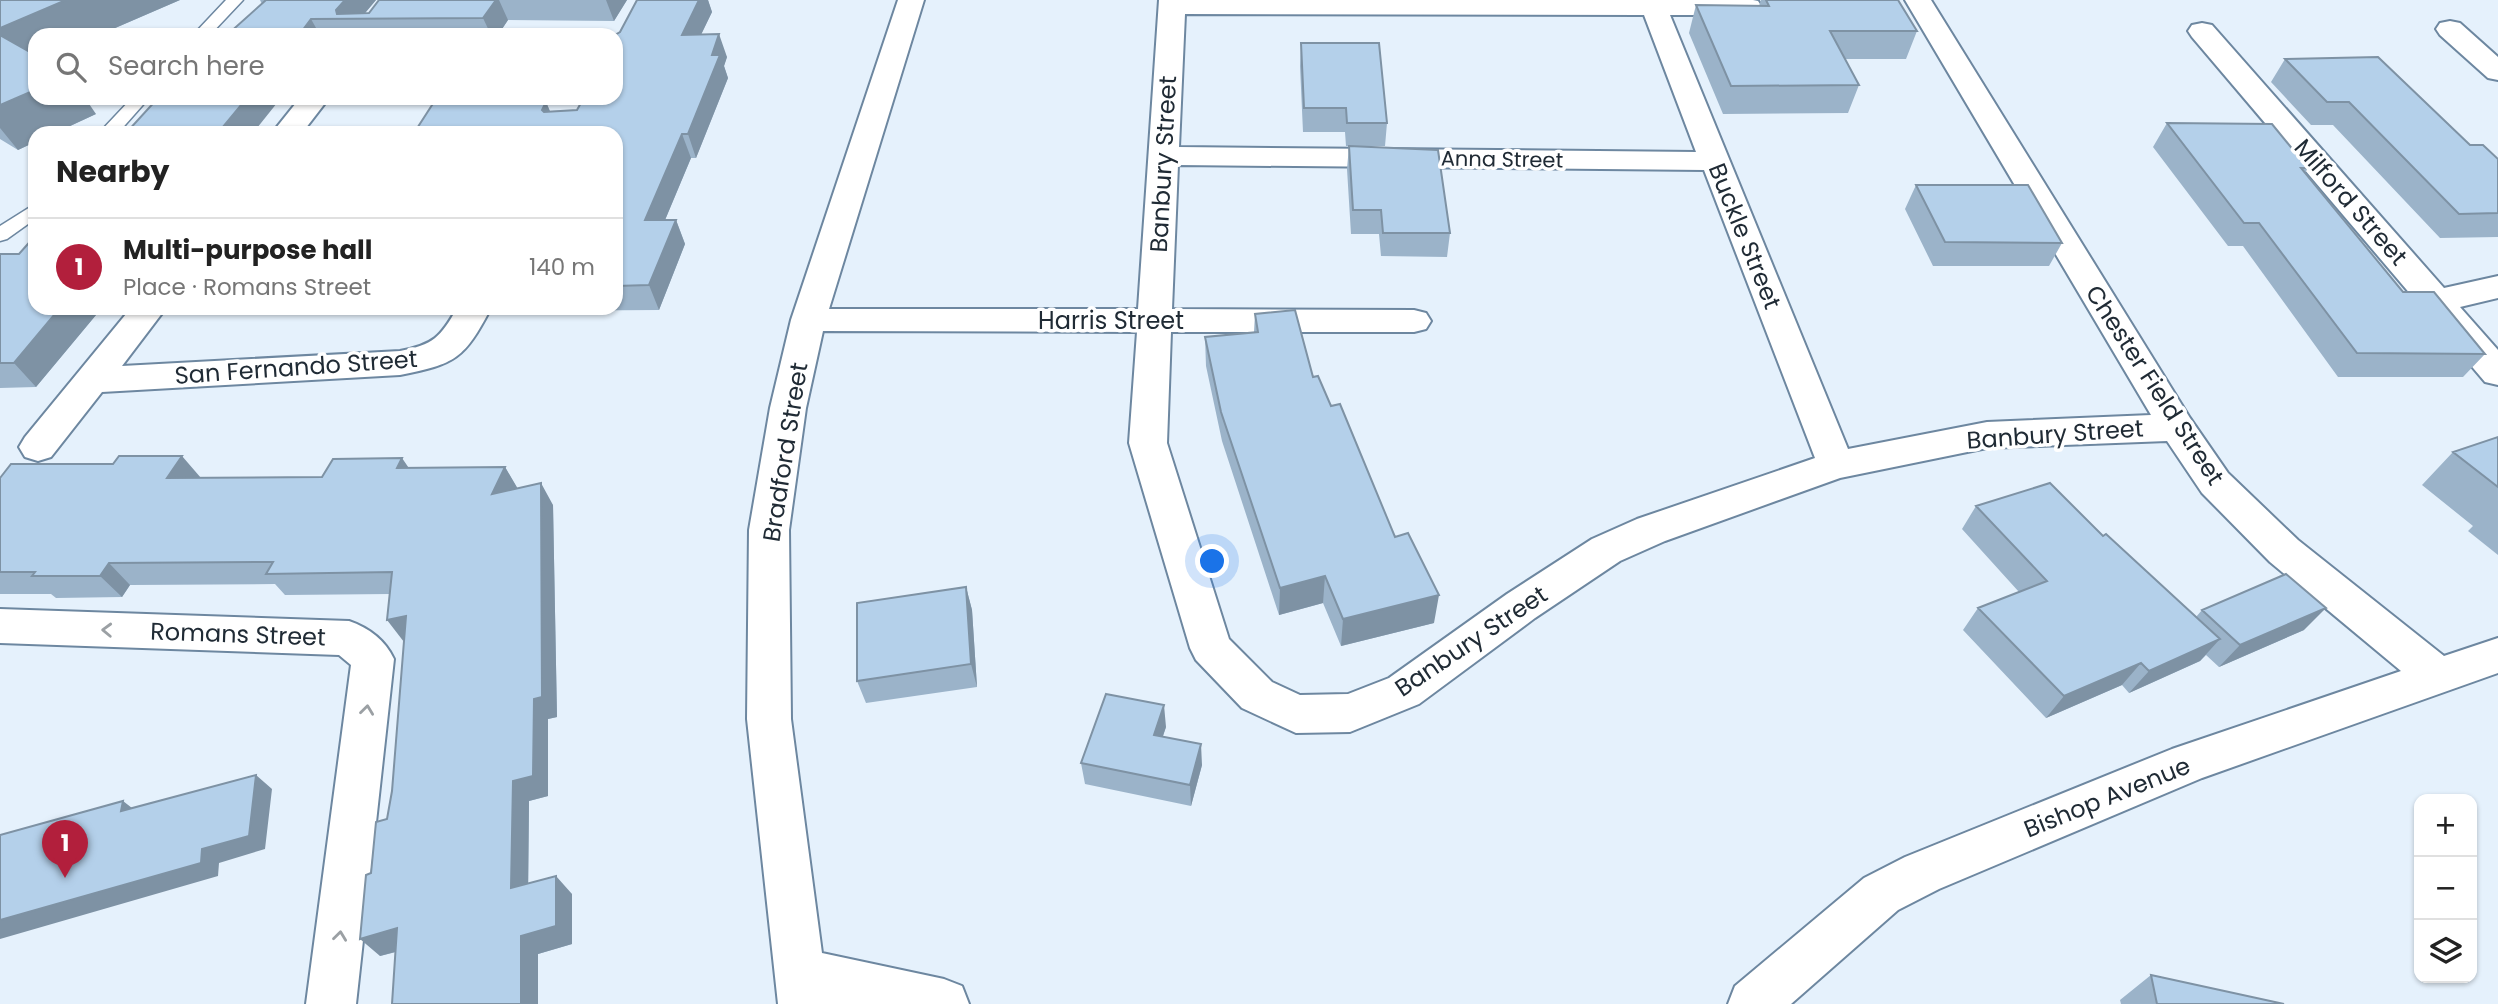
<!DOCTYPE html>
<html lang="en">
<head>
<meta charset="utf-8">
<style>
  :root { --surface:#fff; --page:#f2f2f2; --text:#222; --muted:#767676; --line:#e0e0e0; --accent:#b21f3c }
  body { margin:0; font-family:Poppins,sans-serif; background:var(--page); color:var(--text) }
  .controls { position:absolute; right:21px; bottom:21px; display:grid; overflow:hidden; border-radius:14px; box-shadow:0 2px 5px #0004 }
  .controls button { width:63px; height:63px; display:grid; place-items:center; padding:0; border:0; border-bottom:2px solid var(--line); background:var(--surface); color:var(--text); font:35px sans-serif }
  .you { position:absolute; left:1213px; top:562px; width:24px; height:24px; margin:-18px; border:5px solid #fff; border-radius:50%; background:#1a73e8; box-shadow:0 0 0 10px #1a73e833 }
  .badge { display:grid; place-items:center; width:46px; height:46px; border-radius:50%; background:var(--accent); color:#fff; font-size:23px; font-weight:700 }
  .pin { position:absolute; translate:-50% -58px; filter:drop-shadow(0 2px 4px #0008) }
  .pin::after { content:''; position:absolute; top:37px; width:24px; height:21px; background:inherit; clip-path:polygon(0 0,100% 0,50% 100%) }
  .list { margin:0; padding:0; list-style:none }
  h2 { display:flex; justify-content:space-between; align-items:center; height:91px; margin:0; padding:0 28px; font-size:30px }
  h2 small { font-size:23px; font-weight:400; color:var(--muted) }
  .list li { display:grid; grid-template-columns:46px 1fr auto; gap:21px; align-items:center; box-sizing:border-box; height:98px; padding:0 28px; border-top:2px solid var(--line) }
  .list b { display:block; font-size:26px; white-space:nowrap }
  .list p { margin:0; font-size:23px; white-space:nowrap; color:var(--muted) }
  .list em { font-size:23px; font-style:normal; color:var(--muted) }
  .icon { flex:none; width:38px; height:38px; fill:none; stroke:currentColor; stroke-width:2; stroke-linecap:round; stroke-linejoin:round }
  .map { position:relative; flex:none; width:2498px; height:1004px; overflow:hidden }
  .search { position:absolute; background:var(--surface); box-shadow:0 2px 5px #0004; left:28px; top:28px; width:595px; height:77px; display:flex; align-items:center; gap:18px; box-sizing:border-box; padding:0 24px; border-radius:21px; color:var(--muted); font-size:26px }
  .panel { position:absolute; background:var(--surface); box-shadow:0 2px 5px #0004; left:28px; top:126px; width:595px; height:189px; border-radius:21px }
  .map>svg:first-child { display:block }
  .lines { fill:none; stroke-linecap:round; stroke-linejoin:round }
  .service-casing { stroke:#6d87a0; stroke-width:3 }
  .minor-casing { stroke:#6d87a0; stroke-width:4 }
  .service { fill:#fff; fill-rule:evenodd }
  .minor { fill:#fff; fill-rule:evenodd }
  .wall { fill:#9bb3c9 }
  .shaded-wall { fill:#7e92a4 }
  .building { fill:#b4d0ea; stroke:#7e92a4; stroke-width:2 }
  .oneway { stroke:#9ba0a4 }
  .labels { text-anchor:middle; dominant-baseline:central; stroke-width:7; stroke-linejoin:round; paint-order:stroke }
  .far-street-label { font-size:21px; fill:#202b35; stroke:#fff }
  .street-label { font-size:24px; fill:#202b35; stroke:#fff }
</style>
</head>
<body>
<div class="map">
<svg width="2498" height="1004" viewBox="0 0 2498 1004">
  <rect width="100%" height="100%" fill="#e5f1fc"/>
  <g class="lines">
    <g class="service-casing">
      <path id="service" d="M226 0H243L210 35H193Z
        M132 98H149L118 133H99Z
        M35 204V219L7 239 0 241V226Z"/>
    </g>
    <g class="minor-casing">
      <path id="minor" d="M898 0H924L829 309H1138L1159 0H1753L1758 1 1762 7 1758 13 1749 15H1670L1848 449 1987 422 2151 415 1905 0H1931L2190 418 2228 473 2298 540 2444 656 2498 638V673L2202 778 1939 889 1898 910 1791 1004H1728L1735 986 1864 878 1905 857 2172 749 2401 671 2270 562 2202 493 2167 441 1987 448 1840 478 1665 541 1620 561 1535 618 1419 704 1350 732 1296 733 1242 708 1196 660 1190 648 1129 443 1137 332 823 331 806 408 789 530 791 719 822 953 944 979 962 986 969 1004H778L747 719 749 530 770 408 791 320ZM1185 14 1644 15 1696 152 1179 147ZM1178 165 1704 170 1815 458 1637 519 1592 539 1507 594 1389 678 1348 694 1300 695 1272 682 1229 639 1167 443 1171 332H1414L1426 329 1431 321 1426 313 1414 310 1172 309Z
        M2450 21 2460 23 2498 57V80L2488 78 2440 35 2436 29 2440 23Z
        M2202 23 2212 25 2444 288 2498 276V298L2460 307 2498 350V385L2485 382 2192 37 2188 31 2192 25Z
        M300 98H329L302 133H272Z
        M131 308H166L122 366 400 351C433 345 441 337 457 308H491C464 359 456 364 400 375L102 392 51 457 38 461 25 457 19 447 25 437Z
        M0 609 349 621C369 628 385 640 394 659L356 1004H306L351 665 339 655 0 643Z"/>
    </g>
    <use href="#service" class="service"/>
    <use href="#minor" class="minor"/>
  </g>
  <path class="wall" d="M0 0H180L99 35H35V98L96 114 55 133H35V142L18 150 0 139Z
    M260 0H376L365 13H369L379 0H627L614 21 508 20 498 35H227L262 4Z
    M637 0H708L712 12 701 34 727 57 724 66 728 78 696 158H691L665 220H676L685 244 659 310 494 311 493 308H616V133H414L546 102 550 111 577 110 586 101 620 32Z
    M1761 0H1898L1917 31 1906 59H1845L1859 85 1848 113 1723 114 1689 33 1696 5 1759 6Z
    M1301 43 1387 123 1385 146H1358L1450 233 1447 257 1381 256 1379 234H1351L1347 169 1349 146H1346L1345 132H1303L1300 66Z
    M2285 59 2498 159V237L2440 238 2333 125H2311L2271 82Z
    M2167 123 2308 168 2305 173 2403 292 2485 354 2463 377H2338L2243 246H2228L2153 147Z
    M1916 185 2062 243 2049 266H1933L1905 209Z
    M0 254 35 308H128L101 309 36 387 0 388Z
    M1255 314 1313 377 1331 406 1395 537 1434 623 1341 646 1323 603 1279 615 1222 441 1206 366 1205 337 1254 332Z
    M2498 437V555L2468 531 2473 526 2422 485 2453 452Z
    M409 467H505L517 488 553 505 557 717 548 719V796L529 801 528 883 572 894V944L538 954 396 952 380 956 371 873 387 819 392 791 404 641 390 594 285 595 275 584 130 585 122 597 56 598 51 594H0V478L322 477Z
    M1976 506 2103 536 2196 617 2202 610 2304 630 2219 667 2206 655 2200 661 2129 693 2122 685 2046 718 1963 630 1978 608 2019 592 1962 529Z
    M966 587 972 610 977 687 866 703 857 681Z
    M1166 727 1163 736 1202 765 1191 806 1085 784 1081 763Z
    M2151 975 2284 1004H2121L2120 1000Z"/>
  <path class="shaded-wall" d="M66 0H180L99 35H35V63L0 40V28Z
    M345 0H376L360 19 337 14 336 10Z
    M496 0H499L508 20 498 35H491L483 18Z
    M606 0H627L614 21Z
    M695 0H708L712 12 690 58 682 35Z
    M311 19 320 35H299Z
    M719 34 727 57 724 66 728 78 696 158 688 134Z
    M35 90V98H85L96 114 55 133H35V142L18 150 0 128V105Z
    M247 98H281L253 133H218Z
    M546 102 556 126 542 110Z
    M682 134 691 158 655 244 645 220Z
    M676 220 685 244 659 310 649 285Z
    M60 308 101 309 36 387 14 363Z
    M182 456 201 478H167Z
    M402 458 417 480 397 468Z
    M505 467 518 489 492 494Z
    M541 483 553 505 557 717 548 719V796L529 801 528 906 511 888 513 781 534 699Z
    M109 563 130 585 122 597 100 576Z
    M1325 576 1323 603 1279 615 1280 588Z
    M966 587 972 610 977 687 971 664Z
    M1439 595 1434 623 1341 646 1343 619Z
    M2326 608 2304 630 2219 667 2240 645Z
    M406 616 404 642 387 620Z
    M2220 639 2200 661 2129 693 2149 671Z
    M2141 663 2122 685 2046 718 2064 696Z
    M1164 705 1166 727 1156 756 1154 735Z
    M1201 744 1202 765 1191 806 1190 785Z
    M256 775 272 789 265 849 219 863 218 876 0 939V920L202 849Z
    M123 801 141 815 121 811Z
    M556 876 572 894V944L538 954V1004H521V936Z
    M397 928 417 946 380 956 360 939Z"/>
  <path class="building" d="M0 0H66L0 28Z
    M266 0H345L336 10 337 14 369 13 379 0H496L483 18 311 19 299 35H227Z
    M637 0H699L682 35 719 34 712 55H720L688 134H682L645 220H676L649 285 616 286V133H414L434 102H546L542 110 544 112 577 110 582 101H586L587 98H616V35H615L620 32Z
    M1766 0H1898L1917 31H1830L1859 85 1731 86 1696 5 1769 6Z
    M0 35 35 55V90L0 105Z
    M1301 43H1379L1387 123H1347L1346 108H1304Z
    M2378 57 2470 145H2483L2498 159V213L2459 214 2349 102H2327L2285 59Z
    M158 98H247L218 133H126Z
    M2167 123 2272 124 2308 168H2301L2403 292H2434L2485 354 2357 353 2259 223H2244Z
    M1349 146 1438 150 1450 233H1383L1381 210H1353Z
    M1916 185H2028L2062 243 1945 242Z
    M35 236V308H60L14 363H0V254H19Z
    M1295 310 1313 377 1318 376 1331 406 1340 404 1395 537 1408 533 1439 595 1343 619 1325 576 1280 588 1221 412 1205 337 1258 332 1255 314Z
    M2498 437V487L2453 452Z
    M119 456H182L167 478 322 477 333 459 402 458 397 468 505 467 492 494 541 483 542 697 534 699 533 776 513 781 511 888 556 876V926L521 936V1004H392L397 928 360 939 366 875 371 873 376 822 387 819 392 791 406 616 387 620 392 572 266 574 273 562 109 563 100 576H32L35 572H0V478L11 464H113Z
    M2050 483 2103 536 2106 534 2220 639 2149 671 2141 663 2064 696 1978 608 2047 581 1976 506Z
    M2286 574 2326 608 2240 645 2202 610Z
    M966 587 971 664 857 681V603Z
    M1106 694 1164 705 1154 735 1201 744 1190 785 1081 763Z
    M256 775 249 836 202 849 201 863 0 920V835L123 801 121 811Z
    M2151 975 2284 1004H2157Z"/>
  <defs><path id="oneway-chevron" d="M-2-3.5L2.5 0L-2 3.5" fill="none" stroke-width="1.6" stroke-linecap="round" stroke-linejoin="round" transform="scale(1.75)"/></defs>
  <g class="oneway">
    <use href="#oneway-chevron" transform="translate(107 630) rotate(-178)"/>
    <use href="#oneway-chevron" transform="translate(367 710) rotate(-83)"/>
    <use href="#oneway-chevron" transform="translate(340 936) rotate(-83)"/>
  </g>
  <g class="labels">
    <g class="far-street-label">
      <text transform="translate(1502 159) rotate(1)">Anna Street</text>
    </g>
    <g class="street-label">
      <text transform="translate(1163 164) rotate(-87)">Banbury Street</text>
      <text transform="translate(2351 202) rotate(49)">Milford Street</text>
      <text transform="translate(1745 236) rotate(68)">Buckle Street</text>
      <text x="1111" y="320">Harris Street</text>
      <text transform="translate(296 367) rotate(-4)">San Fernando Street</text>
      <text transform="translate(2155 385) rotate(57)">Chester Field Street</text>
      <text transform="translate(2055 434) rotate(-4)">Banbury Street</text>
      <text transform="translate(785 452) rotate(-81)">Bradford Street</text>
      <text transform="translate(238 634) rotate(2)">Romans Street</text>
      <text transform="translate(1471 641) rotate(-34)">Banbury Street</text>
      <text transform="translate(2107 797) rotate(-22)">Bishop Avenue</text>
    </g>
  </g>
</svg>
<div class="controls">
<button>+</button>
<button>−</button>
<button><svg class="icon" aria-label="layers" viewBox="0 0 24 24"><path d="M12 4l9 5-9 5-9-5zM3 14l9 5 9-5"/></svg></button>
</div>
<div class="you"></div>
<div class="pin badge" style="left:65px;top:878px">1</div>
<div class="search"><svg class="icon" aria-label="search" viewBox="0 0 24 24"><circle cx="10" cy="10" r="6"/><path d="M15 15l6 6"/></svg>Search here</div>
<section class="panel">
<h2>Nearby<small></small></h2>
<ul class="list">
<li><span class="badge">1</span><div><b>Multi-purpose hall</b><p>Place · Romans Street</p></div><em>140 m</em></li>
</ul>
</section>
</div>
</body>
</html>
